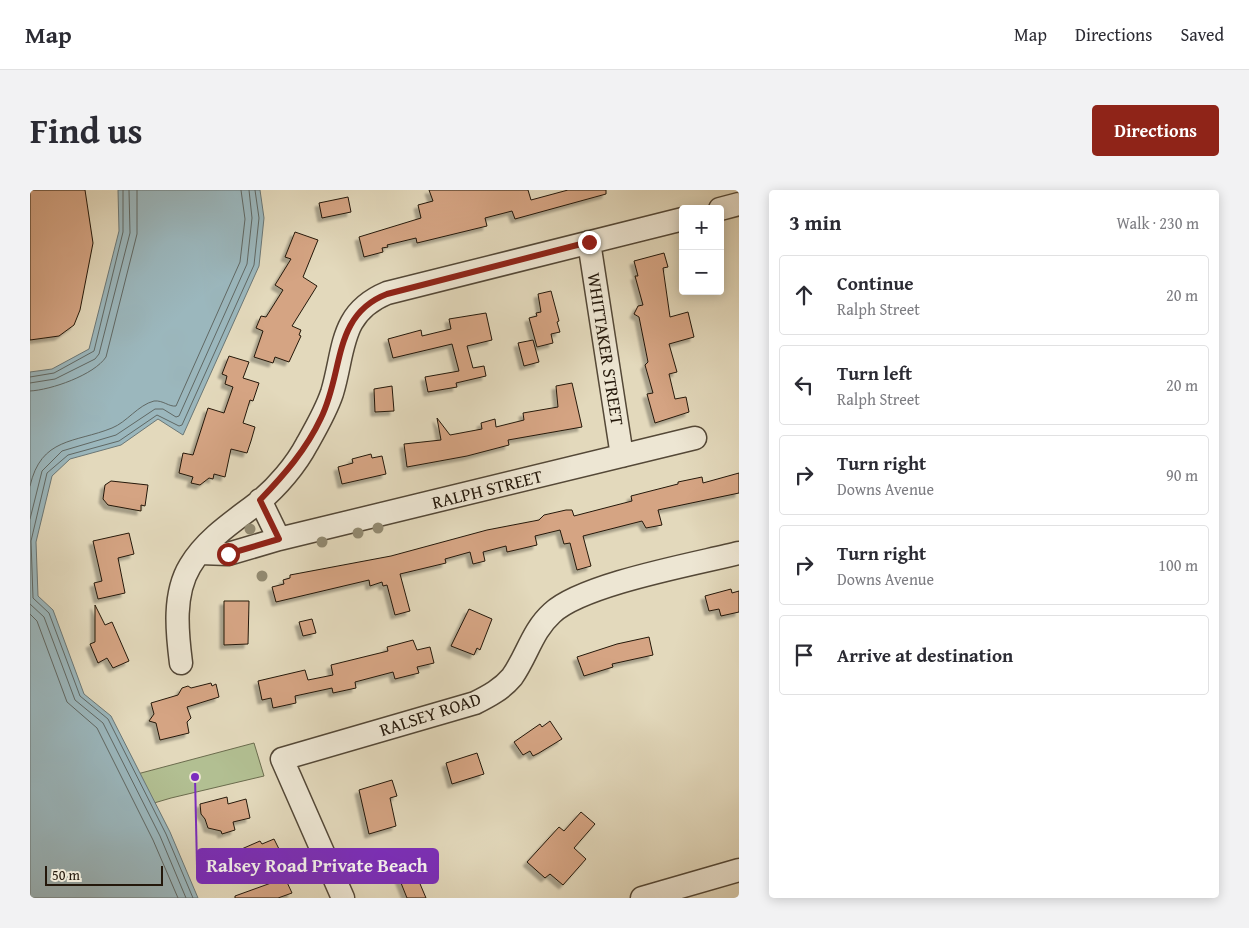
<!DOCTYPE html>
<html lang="en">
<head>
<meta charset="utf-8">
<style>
  :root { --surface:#fff; --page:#f2f2f3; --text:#2b2b33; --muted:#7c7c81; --line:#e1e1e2; --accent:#8f2418 }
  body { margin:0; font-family:"Gentium Book Plus",serif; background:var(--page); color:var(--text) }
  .controls { position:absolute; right:15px; top:15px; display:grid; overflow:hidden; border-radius:5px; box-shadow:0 2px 12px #0003 }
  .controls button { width:45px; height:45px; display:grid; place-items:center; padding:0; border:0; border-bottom:1px solid var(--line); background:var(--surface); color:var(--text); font:25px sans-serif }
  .scale { position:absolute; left:15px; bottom:12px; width:118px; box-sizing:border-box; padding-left:5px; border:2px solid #24180b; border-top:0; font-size:14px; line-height:18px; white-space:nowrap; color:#24180b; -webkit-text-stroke:4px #ede6d3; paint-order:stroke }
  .stop { position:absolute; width:15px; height:15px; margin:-11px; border:4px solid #8f2418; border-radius:50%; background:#fff }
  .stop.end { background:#8f2418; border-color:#fff; box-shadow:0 1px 5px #0008 }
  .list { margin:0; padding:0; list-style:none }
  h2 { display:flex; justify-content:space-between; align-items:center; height:65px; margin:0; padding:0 20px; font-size:21px }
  h2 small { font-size:16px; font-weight:400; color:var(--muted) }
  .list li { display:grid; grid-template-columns:32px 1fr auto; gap:15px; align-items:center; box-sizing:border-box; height:80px; margin:0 10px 10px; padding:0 10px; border:1px solid var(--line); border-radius:5px }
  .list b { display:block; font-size:19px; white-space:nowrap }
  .list p { margin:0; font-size:16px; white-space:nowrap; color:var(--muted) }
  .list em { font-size:16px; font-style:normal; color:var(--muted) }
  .icon { flex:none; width:28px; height:28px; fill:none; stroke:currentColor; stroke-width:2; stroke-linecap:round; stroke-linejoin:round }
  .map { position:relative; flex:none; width:709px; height:708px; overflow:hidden; border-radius:5px }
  header { display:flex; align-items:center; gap:30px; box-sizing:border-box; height:70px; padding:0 25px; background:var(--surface); border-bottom:1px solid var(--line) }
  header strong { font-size:24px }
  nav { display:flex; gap:28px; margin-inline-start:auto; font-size:18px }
  .intro { display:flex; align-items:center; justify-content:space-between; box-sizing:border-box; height:120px; padding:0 30px }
  h1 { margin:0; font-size:35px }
  .button { padding:12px 22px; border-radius:5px; background:var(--accent); color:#fff; font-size:18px; font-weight:700 }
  main { display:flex; gap:30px; padding:0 30px }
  aside { flex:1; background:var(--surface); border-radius:5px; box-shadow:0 2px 12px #0003 }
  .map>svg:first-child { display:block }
  .green { fill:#b2bf92; stroke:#6b6c4e }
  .water { fill:#9bb7bd; stroke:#6b7776 }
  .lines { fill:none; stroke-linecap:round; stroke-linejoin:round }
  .shore { stroke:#606864; stroke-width:1 }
  .building { fill:#d5a483; stroke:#24180b; filter:url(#shadow) }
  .minor-casing { stroke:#544837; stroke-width:25 }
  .minor { stroke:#ede6d3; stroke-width:22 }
  .tree { fill:#928a71 }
  .route { stroke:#8f2418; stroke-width:6 }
  .labels { text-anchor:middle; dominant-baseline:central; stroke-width:4.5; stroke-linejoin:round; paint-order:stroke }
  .street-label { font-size:18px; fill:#24180b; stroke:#ede6d3 }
  .leader { fill:none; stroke:#7b2cbf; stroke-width:2 }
  .callout-dot { fill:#7b2cbf; stroke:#ede6d3; stroke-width:2 }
  .callout { fill:#7b2cbf; stroke:#7b2cbf; stroke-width:2 }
  .callout-label { font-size:19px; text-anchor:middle; font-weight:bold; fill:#fff }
</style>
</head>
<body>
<header>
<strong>Map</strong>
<nav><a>Map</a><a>Directions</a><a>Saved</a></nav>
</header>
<div class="intro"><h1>Find us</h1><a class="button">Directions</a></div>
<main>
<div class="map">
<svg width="709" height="708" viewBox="0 0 709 708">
  <defs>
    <filter id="shadow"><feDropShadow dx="-4" dy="4" stdDeviation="1" flood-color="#0004"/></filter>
  </defs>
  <rect width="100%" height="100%" fill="#e3d9bc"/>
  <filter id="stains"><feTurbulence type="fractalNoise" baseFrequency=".004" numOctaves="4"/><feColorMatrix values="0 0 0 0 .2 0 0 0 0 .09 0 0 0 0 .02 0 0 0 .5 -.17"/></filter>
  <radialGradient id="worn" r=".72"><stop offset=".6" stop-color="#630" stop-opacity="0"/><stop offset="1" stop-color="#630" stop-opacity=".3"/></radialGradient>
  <path class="green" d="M224 553 234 586 141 608 97 621 96 587Z"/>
  <path class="water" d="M88 0H230L234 28 229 76 153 245 128 229 91 255 40 269 22 286 6 352 8 406 23 420 54 504 81 526 140 642 168 708H0V182L22 179 59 159 89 41Z"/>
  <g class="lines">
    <path class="shore" d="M0 187 24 183 64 161 93 42V0
      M0 193 25 189 65 169 69 164 100 43 99 0
      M0 201C21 200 64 185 76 167L107 44V0
      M0 296C11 247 45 253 82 238 97 232 108 215 124 211 133 210 139 217 146 216L210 72 215 29 211 0
      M0 329 12 281 32 261 86 245 125 219H133L146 227 149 226 217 74 222 28 219 0
      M0 414 14 427 45 510 73 533 130 646 156 708
      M0 424 7 431 37 512 67 538 123 650 148 708
      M163 708 136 644 78 529 50 506 19 423 3 408 1 351 17 283 38 265 89 251 127 225 149 236 152 235 224 75 229 28 225 0"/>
  </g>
  <path class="building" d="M0 0H55L63 53 50 120 44 135 29 146 0 150Z
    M399 0H498L501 10 538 0H576V4L485 29 482 21 455 28 457 36 387 53 386 48 357 55 358 57 352 58 353 62 334 67 329 47 391 28 388 15 403 11Z
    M318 7 321 22 292 28 289 13Z
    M265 42 288 50 273 87 287 96 262 136 271 140 269 145 271 146 259 172 245 167 243 173 224 167 233 141 226 138 231 126 236 127 253 100 245 95 261 69 255 67Z
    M634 63 638 77 633 78 640 127 658 122 664 147 639 154 647 182 639 184 645 209 656 207 659 222 625 233 617 204 623 203 615 175 618 172 609 127 604 124 608 116 613 115 605 86H608L604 71Z
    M521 101 529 131 527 132 530 142 521 144 523 153 507 157 499 128 507 126 506 123 511 122 508 104Z
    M456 123 462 150 437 156 443 178 454 176 456 186 426 193 427 197 398 202 395 187 429 181 422 154 363 168 358 149 391 140 392 146 421 139 419 129Z
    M503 150 509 172 494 176 488 153Z
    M199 166 219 172 213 188 229 193 223 211 220 210 213 233 225 237 221 251 217 263 201 259 195 287 184 284 183 289 179 288 170 295 161 293 163 287 149 283 153 263 163 265 178 218 194 223 203 197 195 194 197 186 192 184Z
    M542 193 552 237 478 250 479 255 437 266 377 277 374 254 411 250 407 228 420 245 452 239 451 233 465 229 466 237 494 230 493 223 528 217 526 196Z
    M362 196 364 221 345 222 344 199Z
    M341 264 342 268 352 266 356 284 312 294 308 277 323 273 322 269Z
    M709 283V303L628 320 632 335 616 338 612 331 553 346 561 376 547 380 540 353 534 354 530 340 505 346 507 355 477 362 476 356 453 362 455 371 443 374 440 362 415 369 416 373 370 384 380 421 365 425 357 395 353 396 352 392 340 396 339 390 246 412 242 397 254 394 253 390 260 388V385L361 366 457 340 509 330 514 325 536 320H542L544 326 602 311 601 306 648 294V292L672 287 673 293Z
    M81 291 118 295 115 316 111 315V321L78 315 73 309 75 295Z
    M99 343 104 364 88 368 95 403 68 409 64 393 72 391 63 351Z
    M701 399 702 403 709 401V422L691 426 689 419 679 421 675 406Z
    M194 411H219L218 454 194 455Z
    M65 415 75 435 82 432 99 471 83 478 77 468 68 473 60 454 65 452Z
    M439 419 462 429 450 460 447 458 444 465 421 456Z
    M282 429 286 443 273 446 269 432Z
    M619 447 623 465 582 474 583 477 554 486 547 467 587 454Z
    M383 450 387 460 400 457 404 473 387 477 389 483 365 489 363 482 325 492 326 498 303 503 302 498 265 506 266 513 243 518 241 508 232 510 228 491 275 480 278 490 303 485 301 475 358 461 357 457Z
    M181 493 182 496 186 494 189 507 157 517 161 528 157 532 159 543 130 550 126 533 119 531 124 524 121 513 148 505 152 498 158 496 161 498Z
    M520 531 532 549 509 563 503 566 500 561 493 565 484 552 510 534 512 537Z
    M447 563 454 584 422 594 416 573Z
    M362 590 367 606 360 608 366 636 339 644 329 600Z
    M197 607 198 614 216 609 220 628 203 632 205 640 192 644 191 641 178 638 175 629 171 624 170 614Z
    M551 622 565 634 544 658 556 669 533 695 520 684 515 688 497 672 529 637 534 641Z
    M244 649 252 665 216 681 207 661 230 651 232 654Z
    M385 682 396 708H377L369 688Z
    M255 688 262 703 248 708H205V706Z"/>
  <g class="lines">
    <g class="minor-casing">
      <path id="minor" d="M690 19 709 14
        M559 52 592 266
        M230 310 249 349 665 248
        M170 363 198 364 249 349
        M151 473C147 442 143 404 160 376 176 349 204 331 229 312 247 297 266 275 277 254 286 238 296 221 302 203 315 160 309 123 357 103L653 29
        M313 708 252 569 445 513C459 506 472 499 482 487 497 466 502 441 522 423 553 394 665 374 709 363
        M612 708 709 680"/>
    </g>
    <use href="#minor" class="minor"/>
  </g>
  <g class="tree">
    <circle cx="348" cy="338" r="5.5"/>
    <circle cx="220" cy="339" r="5.5"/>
    <circle cx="328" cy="343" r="5.5"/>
    <circle cx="292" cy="352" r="5.5"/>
    <circle cx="232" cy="386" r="5.5"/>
  </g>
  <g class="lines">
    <path class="route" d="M198 364 249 349 230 310C254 285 276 260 291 228 314 182 302 125 357 104L559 52"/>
  </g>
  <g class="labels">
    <g class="street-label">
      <text transform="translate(576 159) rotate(81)">WHITTAKER STREET</text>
      <text transform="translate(457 299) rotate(-14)">RALPH STREET</text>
      <text transform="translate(400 524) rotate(-18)">RALSEY ROAD</text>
    </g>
  </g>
  <path class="leader" d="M165 587L167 676"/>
  <circle class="callout-dot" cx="165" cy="587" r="5"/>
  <rect class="callout" x="167" y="659" width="241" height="34" rx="5"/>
  <g class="callout-label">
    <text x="287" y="682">Ralsey Road Private Beach</text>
  </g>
  <rect width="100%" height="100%" filter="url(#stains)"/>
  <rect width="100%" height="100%" fill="url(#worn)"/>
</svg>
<div class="controls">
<button>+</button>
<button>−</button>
</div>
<div class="scale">50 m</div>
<div class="stop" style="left:198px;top:364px"></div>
<div class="stop end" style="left:559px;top:52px"></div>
</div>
<aside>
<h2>3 min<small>Walk · 230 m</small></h2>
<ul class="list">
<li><svg class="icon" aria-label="ahead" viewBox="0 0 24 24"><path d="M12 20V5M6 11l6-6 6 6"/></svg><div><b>Continue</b><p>Ralph Street</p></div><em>20 m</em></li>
<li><svg class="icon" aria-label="left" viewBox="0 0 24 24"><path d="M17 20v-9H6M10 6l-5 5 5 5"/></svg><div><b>Turn left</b><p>Ralph Street</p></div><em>20 m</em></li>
<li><svg class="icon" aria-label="right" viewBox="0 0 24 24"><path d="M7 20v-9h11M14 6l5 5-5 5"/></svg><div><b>Turn right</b><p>Downs Avenue</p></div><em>90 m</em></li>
<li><svg class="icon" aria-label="right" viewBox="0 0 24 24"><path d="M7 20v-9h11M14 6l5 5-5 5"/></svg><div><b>Turn right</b><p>Downs Avenue</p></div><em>100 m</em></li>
<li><svg class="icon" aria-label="arrive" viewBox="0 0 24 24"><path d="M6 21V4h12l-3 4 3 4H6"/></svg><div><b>Arrive at destination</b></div></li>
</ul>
</aside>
</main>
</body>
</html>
